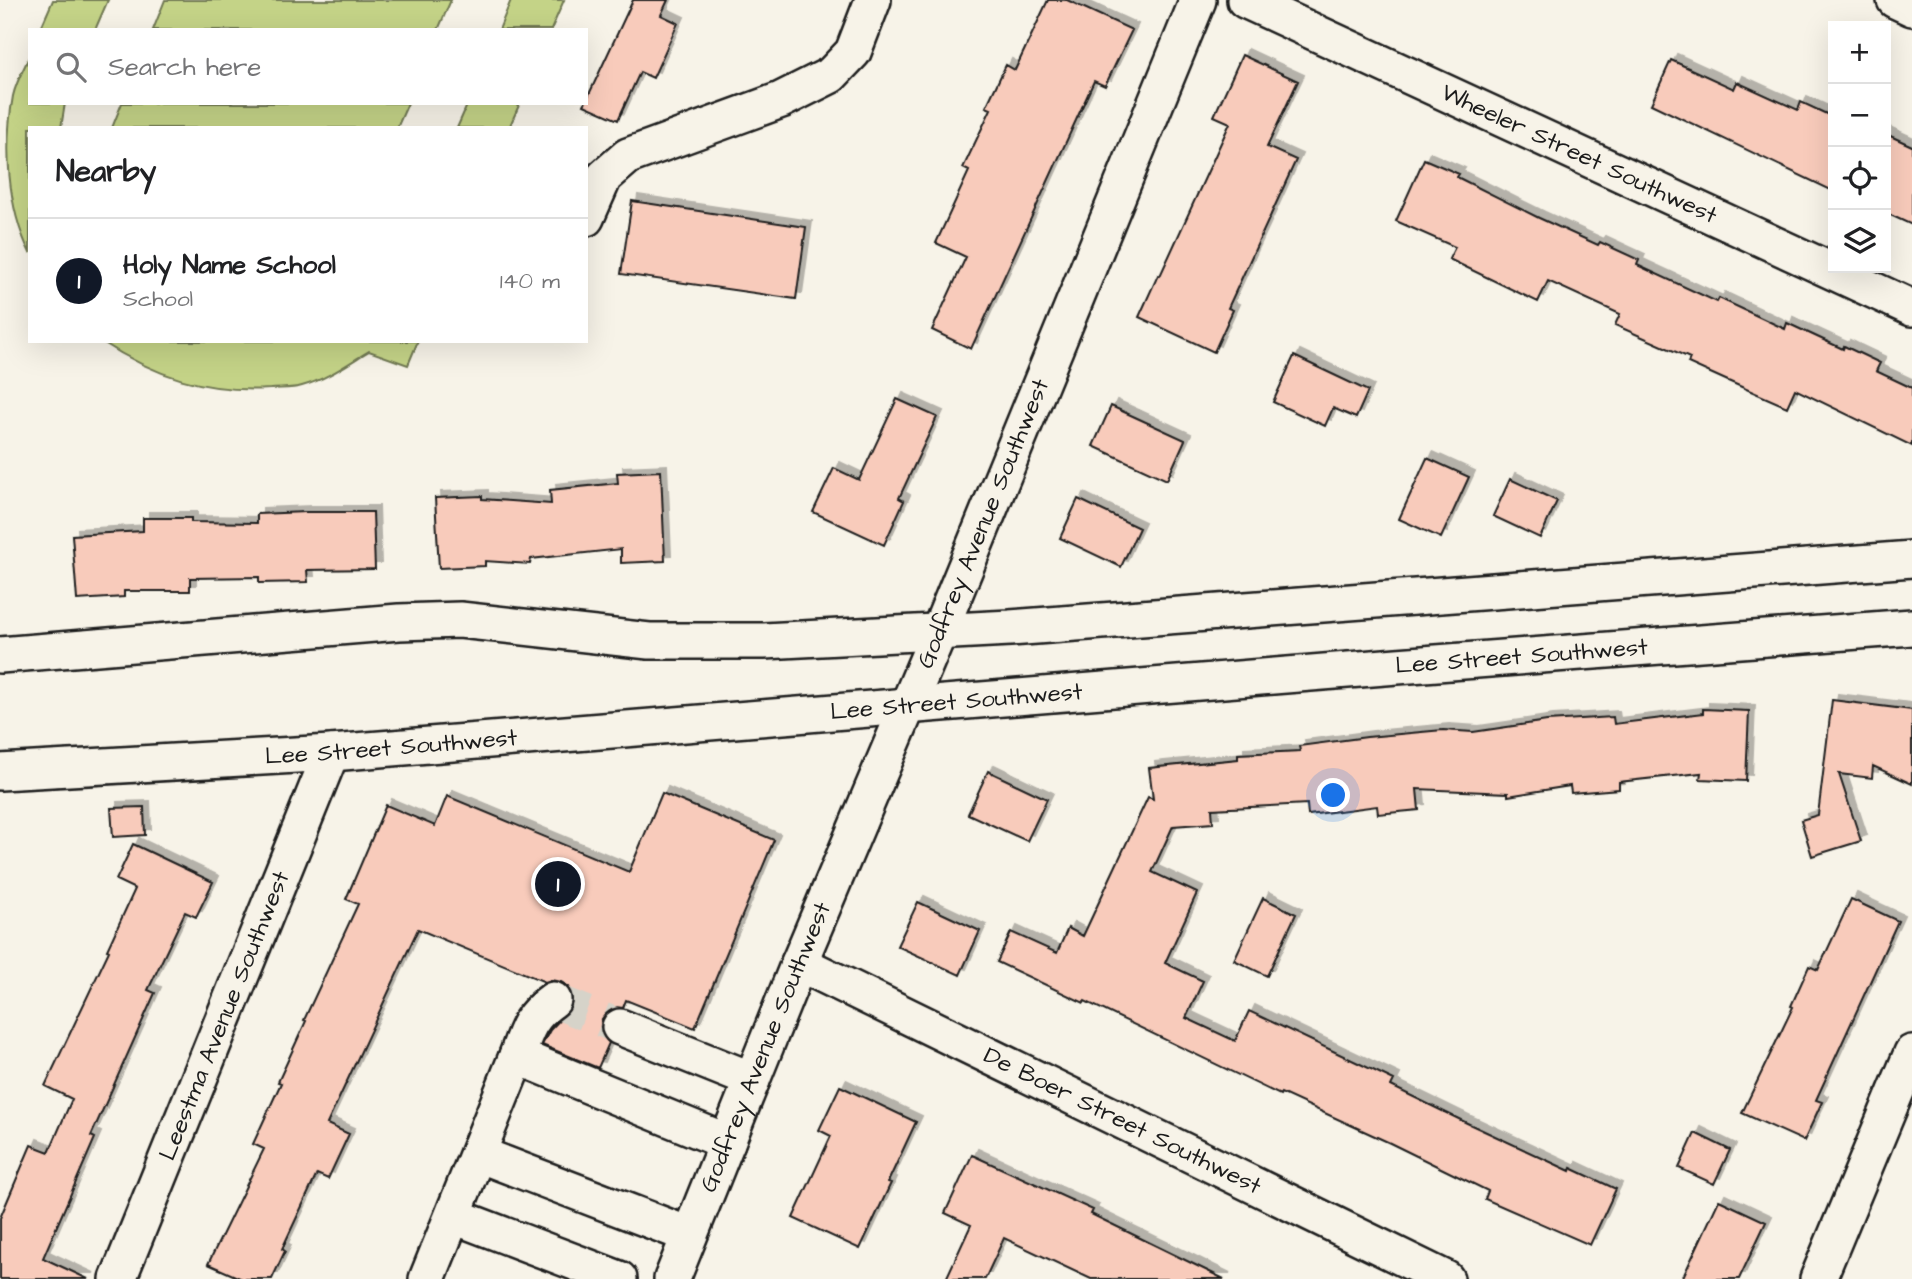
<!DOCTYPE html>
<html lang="en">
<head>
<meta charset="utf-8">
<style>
  :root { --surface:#fff; --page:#f6f6f6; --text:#202124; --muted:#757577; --line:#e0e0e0; --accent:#111827 }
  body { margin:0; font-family:"Architects Daughter",sans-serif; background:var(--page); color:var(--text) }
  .controls { position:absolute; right:21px; top:21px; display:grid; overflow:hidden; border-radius:0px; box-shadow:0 7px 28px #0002 }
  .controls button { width:63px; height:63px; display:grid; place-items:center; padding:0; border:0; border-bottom:2px solid var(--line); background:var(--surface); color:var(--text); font:35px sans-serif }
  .you { position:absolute; left:1334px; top:796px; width:24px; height:24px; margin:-18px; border:5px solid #fff; border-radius:50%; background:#1a73e8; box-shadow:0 0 0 10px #1a73e833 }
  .badge { display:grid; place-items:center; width:46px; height:46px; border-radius:50%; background:var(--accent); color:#fff; font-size:23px; font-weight:700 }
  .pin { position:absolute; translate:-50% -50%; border:4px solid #fff; box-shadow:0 2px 7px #0006 }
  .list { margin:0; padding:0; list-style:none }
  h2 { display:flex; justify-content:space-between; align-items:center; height:91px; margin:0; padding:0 28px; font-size:30px }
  h2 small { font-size:23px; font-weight:400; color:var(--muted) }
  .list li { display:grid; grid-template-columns:46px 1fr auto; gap:21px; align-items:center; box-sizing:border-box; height:126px; padding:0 28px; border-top:2px solid var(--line) }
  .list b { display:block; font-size:26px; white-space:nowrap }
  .list p { margin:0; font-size:23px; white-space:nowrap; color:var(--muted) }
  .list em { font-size:23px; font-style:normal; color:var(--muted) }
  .icon { flex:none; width:38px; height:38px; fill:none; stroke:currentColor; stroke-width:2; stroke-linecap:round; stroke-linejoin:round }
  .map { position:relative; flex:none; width:1912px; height:1279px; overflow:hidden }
  .search { position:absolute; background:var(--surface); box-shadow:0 7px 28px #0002; left:28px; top:28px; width:560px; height:77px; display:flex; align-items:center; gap:18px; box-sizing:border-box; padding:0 24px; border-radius:0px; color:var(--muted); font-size:26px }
  .panel { position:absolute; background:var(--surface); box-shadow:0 7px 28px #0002; left:28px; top:126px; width:560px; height:217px; border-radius:0px }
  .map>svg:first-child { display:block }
  .green { fill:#c4d387; stroke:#707852; stroke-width:2 }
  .building { fill:#f8cbbb; stroke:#1c1c1c; stroke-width:2; filter:url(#shadow) }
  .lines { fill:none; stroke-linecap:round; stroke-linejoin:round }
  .minor-tunnel { stroke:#d6d3c9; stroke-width:35; stroke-dasharray:35 18; stroke-linecap:butt }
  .minor-casing { stroke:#1c1c1c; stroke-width:40 }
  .minor { stroke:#f7f3e8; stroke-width:35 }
  .labels { text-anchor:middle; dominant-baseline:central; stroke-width:6; stroke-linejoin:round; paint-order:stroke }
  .street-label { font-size:24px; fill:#1c1c1c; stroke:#f7f3e8 }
</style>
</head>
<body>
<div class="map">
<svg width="1912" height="1279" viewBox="0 0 1912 1279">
  <defs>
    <filter id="shadow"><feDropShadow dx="6" dy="-6" stdDeviation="0" flood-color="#0004"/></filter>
  </defs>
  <rect width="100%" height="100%" fill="#f7f3e8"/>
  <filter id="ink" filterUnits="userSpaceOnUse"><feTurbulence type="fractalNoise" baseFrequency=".0143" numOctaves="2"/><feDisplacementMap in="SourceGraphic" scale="14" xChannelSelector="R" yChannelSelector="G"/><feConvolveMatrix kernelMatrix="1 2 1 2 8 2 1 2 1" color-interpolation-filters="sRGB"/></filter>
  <g filter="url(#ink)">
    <path class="green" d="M53 0H108L95 30H40Z
      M165 0H451L438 30H153Z
      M511 0H564L551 30H499Z
      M30 55V103H65L61 128H30V253C7 207 4 146 13 96 16 82 24 68 30 55Z
      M122 103H408L397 128H112Z
      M468 103H520L509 128H457Z
      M101 341H418L408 365 369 351C349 363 326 380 302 386 292 389 280 388 270 389 207 393 154 376 101 341Z"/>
    <path class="building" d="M633 0H668L661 15 678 23 653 78 640 72 618 120 584 105Z
      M1048 0H1067L1132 30 1105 86 1094 81 971 349 932 330 966 257 936 243 969 171 963 168 991 109 986 107 1006 65 1015 70Z
      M1242 55 1298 81 1267 147 1296 160 1228 308 1233 310 1214 352 1139 317 1158 275 1160 276 1230 123 1214 116Z
      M1671 60 1734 89 1737 82 1798 110 1801 102 1833 117V191L1651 104Z
      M1886 134 1912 146V225L1886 213Z
      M1424 159 1459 174 1457 177 1539 218 1598 245 1600 242 1639 260 1637 265 1717 302 1719 298 1785 329 1787 323 1843 349 1844 346 1880 363 1876 371 1912 388V446L1795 389 1787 407 1728 381 1688 363 1690 358 1615 325 1620 314 1548 281 1538 302 1449 259 1455 247 1396 221Z
      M632 201 806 227 796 299 621 274Z
      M1294 356 1368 391 1356 418 1333 408 1325 426 1273 402Z
      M897 399 937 417 899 498 904 501 884 545 813 512 834 468 859 480Z
      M1111 406 1185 440 1167 480 1093 446Z
      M1427 458 1469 477 1441 538 1399 519Z
      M661 471 665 561 621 563V549L531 559 530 564 485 561V566L439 568 435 498 482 496V499L551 504 550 490 618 483 617 473Z
      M1510 479 1557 501 1540 538 1493 516Z
      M1078 499 1139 528 1121 567 1060 538Z
      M306 512H373L375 569 307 570 308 582 259 583V577L190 578V591H124V597L77 600 72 535 143 531V518H191V522L257 523V514Z
      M1832 700 1912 710V784L1873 766 1872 778 1839 774 1861 841 1812 856 1801 820 1818 815Z
      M1703 709 1749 711 1746 781 1700 779 1701 773 1619 782V789L1571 793 1570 786 1508 796V793L1417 789 1419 810 1378 814 1377 806 1308 815 1307 804 1212 809 1213 823 1173 826 1152 872 1197 893 1165 963 1203 981 1186 1018 1235 1041 1249 1011 1394 1080 1391 1086 1467 1123 1570 1171 1571 1168 1616 1189 1590 1245 1485 1199 1488 1191 1390 1143 1281 1093 1280 1095 1085 1001 1084 1003 997 962 1011 932 1057 953 1068 928 1083 936 1148 797 1153 799 1149 768 1238 759V754L1300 751 1299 746 1367 737 1443 730 1473 732 1547 721 1613 717 1614 724 1703 713Z
      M988 771 1047 799 1027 841 968 814Z
      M662 793 774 840 695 1028 626 1000 623 1008 616 1007 608 1011 602 1019 600 1031 609 1043 598 1068 542 1045 550 1030 572 1007 573 997 569 987 561 982 551 980 545 982 418 929 327 1124 349 1134 328 1179 317 1174 282 1249 285 1251 272 1279H242L208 1264 264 1149 253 1144 281 1083 278 1082 306 1021 304 1020 358 904 346 899 386 805 435 826 447 796 629 872Z
      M144 807 145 835 113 837 111 808Z
      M133 844 213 882 196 917 185 912 148 990 155 993 91 1136 95 1138 43 1258 88 1279H0V1218L31 1145 49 1152 72 1099 45 1086 109 951 107 950 135 889 116 880Z
      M1263 898 1296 914 1267 976 1234 960Z
      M1851 899 1898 921 1816 1100 1822 1102 1804 1141 1742 1113 1793 1007 1791 1006 1809 966 1818 970Z
      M918 902 980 931 960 975 897 946Z
      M840 1086 916 1122 888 1182 891 1183 860 1249 793 1218 831 1136 819 1130Z
      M1695 1133 1730 1150 1714 1184 1679 1168Z
      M972 1155 1093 1210 1091 1214 1224 1279H1091L1004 1238 985 1279H946L971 1225 945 1213Z
      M1719 1200 1766 1222 1739 1279H1682Z"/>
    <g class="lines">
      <path class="minor-tunnel" d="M553 1000 620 1027"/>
      <g class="minor-casing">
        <g id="minor">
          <path id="s1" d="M1245 0 1912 308"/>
          <path d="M1895 0 1912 8"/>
          <path d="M586 218 604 177 628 156 781 100 831 75 853 52 873 0"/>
          <path d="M0 655 399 622 460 620 649 641H764L1010 628 1912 559"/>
          <path id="s2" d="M0 772 331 753 1397 666 1912 627"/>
          <path id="s3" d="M799 963 1446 1279"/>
          <path d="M620 1027 752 1080"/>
          <path d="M517 1056C526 1030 530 1016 553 1000"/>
          <path d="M478 1154 689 1235"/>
          <path d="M454 1216 619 1279"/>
          <path id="s4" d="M118 1279 331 753"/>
          <path d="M427 1279 517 1056 727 1142"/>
          <path id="s5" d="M672 1279 799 963 939 632 1198 0"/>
          <path d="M1818 1279 1912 1053"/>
        </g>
      </g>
      <use href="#minor" class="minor"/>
    </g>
  </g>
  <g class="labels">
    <g class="street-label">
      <text stroke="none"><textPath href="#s1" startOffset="368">Wheeler Street Southwest</textPath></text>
      <text stroke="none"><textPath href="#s5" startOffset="817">Godfrey Avenue Southwest</textPath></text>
      <text stroke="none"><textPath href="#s2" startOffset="1526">Lee Street Southwest</textPath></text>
      <text stroke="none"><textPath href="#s2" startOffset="959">Lee Street Southwest</textPath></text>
      <text stroke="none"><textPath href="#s2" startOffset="392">Lee Street Southwest</textPath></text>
      <text stroke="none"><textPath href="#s4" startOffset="284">Leestma Avenue Southwest</textPath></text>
      <text stroke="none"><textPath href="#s5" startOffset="250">Godfrey Avenue Southwest</textPath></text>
      <text stroke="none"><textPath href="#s3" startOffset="360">De Boer Street Southwest</textPath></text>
    </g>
  </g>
</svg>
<div class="controls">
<button>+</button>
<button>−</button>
<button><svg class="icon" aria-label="locate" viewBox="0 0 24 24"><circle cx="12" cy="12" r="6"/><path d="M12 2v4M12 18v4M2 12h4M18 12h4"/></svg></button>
<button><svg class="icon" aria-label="layers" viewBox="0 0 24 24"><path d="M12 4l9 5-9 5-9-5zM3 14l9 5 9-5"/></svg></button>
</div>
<div class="you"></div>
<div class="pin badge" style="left:558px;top:884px">1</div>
<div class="search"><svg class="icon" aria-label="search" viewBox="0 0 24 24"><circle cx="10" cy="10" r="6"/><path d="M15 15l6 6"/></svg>Search here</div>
<section class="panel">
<h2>Nearby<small></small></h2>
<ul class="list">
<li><span class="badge">1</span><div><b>Holy Name School</b><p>School</p></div><em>140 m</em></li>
</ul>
</section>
</div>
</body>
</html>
